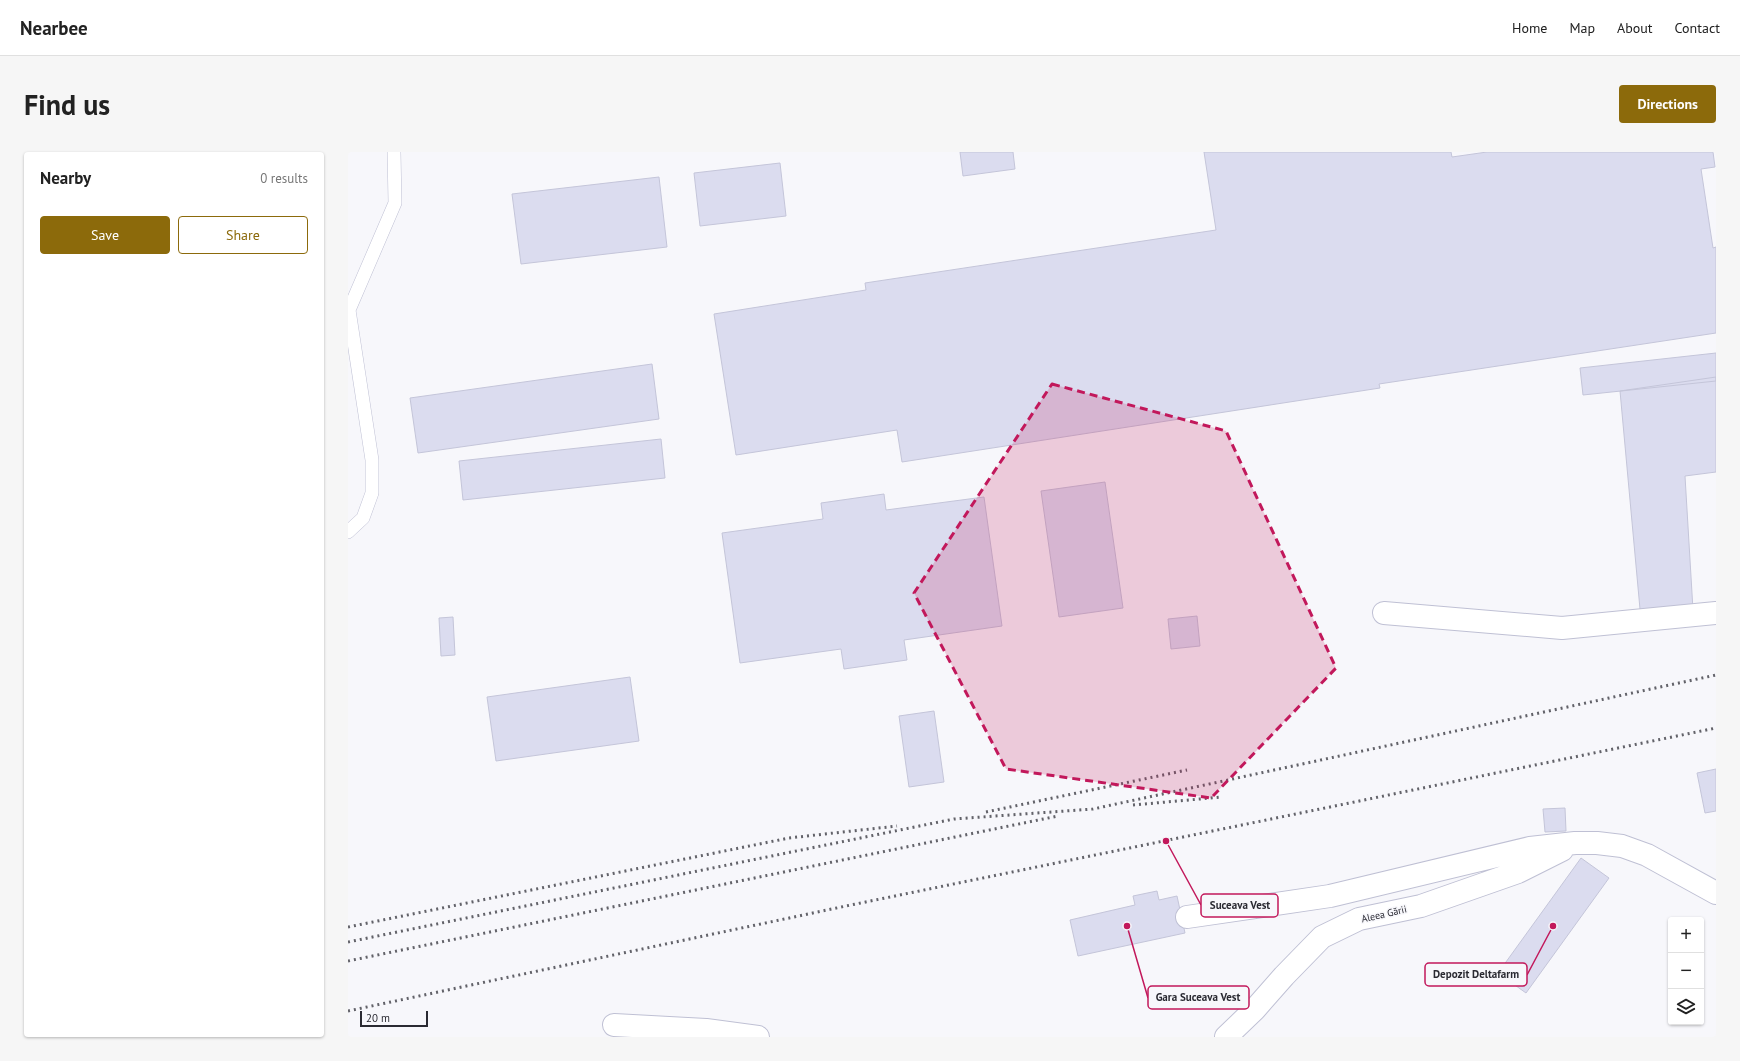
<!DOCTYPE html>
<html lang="en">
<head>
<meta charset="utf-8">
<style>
  :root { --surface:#fff; --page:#f6f6f6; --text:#222; --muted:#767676; --line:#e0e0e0; --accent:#8c6a0b }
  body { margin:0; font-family:"PT Sans",sans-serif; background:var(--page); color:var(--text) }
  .controls { position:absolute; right:12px; bottom:12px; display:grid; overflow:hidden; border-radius:4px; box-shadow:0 1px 3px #0004 }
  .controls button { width:36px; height:36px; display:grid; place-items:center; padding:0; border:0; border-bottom:1px solid var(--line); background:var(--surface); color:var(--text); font:20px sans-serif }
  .scale { position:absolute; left:12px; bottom:10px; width:68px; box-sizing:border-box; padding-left:4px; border:2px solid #2a2a32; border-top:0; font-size:11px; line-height:14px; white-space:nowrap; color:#2a2a32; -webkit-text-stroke:3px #f7f7fb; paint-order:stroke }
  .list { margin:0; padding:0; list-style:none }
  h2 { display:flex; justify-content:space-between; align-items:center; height:52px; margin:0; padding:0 16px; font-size:17px }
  h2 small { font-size:13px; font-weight:400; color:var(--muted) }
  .actions { display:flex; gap:8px; padding:12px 16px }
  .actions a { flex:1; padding:9px 0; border:1px solid var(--accent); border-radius:4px; text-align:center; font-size:14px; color:var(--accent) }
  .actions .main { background:var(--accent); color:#fff }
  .icon { flex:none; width:22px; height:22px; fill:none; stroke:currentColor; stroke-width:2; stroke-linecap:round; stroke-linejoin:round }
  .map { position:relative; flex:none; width:1368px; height:885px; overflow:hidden; border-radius:4px }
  header { display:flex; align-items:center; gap:24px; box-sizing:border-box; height:56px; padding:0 20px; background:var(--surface); border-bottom:1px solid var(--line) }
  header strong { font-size:19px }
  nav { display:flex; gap:22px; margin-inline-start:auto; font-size:14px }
  .intro { display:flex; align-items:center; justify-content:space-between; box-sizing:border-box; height:96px; padding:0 24px }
  h1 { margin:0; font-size:28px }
  .button { padding:10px 18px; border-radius:4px; background:var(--accent); color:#fff; font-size:14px; font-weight:700 }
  main { display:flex; gap:24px; padding:0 24px }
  aside { flex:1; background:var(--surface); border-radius:4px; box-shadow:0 1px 3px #0004 }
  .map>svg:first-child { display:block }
  .building { fill:#dbdcef; stroke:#c4c5d9 }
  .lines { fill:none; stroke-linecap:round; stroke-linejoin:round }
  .lane-casing { stroke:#bfc0d4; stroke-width:14 }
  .street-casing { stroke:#bfc0d4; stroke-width:24 }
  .lane { stroke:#fff; stroke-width:13 }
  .street { stroke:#fff; stroke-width:22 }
  .rail { stroke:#626269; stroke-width:3; stroke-dasharray:2 4; stroke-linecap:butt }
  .marked { fill:#c2185b; fill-opacity:0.2; stroke:#c2185b; stroke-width:3; stroke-dasharray:8 5; stroke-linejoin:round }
  .labels { text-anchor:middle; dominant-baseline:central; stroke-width:3; stroke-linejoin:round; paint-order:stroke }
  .street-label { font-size:10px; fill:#2a2a32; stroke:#f7f7fb }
  .leader { fill:none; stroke:#c2185b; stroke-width:1.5 }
  .callout-dot { fill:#c2185b; stroke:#f7f7fb; stroke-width:1.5 }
  .callout { fill:#f7f7fb; stroke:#c2185b; stroke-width:1.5 }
  .callout-label { font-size:11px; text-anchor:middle; font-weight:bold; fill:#2a2a32 }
</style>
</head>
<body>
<header>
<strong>Nearbee</strong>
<nav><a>Home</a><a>Map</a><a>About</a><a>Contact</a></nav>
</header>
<div class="intro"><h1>Find us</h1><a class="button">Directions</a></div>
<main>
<aside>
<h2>Nearby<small>0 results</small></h2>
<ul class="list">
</ul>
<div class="actions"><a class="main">Save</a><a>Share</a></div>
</aside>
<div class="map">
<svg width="1368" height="885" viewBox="0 0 1368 885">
  <rect width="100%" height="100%" fill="#f7f7fb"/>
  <path class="building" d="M612 0H665L667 17 615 24Z
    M856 0H1103L1104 5 1139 0H1365L1367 15 1353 17 1365 96 1368 95V181L1031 232 1032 236 554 310 549 278 388 303 366 162 518 138 517 131 868 78Z
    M432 11 438 64 352 74 346 21Z
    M311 25 319 95 173 112 164 42Z
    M1368 201V229L1235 243 1232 216Z
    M304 212 311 267 70 301 62 246Z
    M1368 225V320L1337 324 1345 458 1293 468 1272 239Z
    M313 287 317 326 115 348 111 309Z
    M757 330 775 456 711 465 693 339Z
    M536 342 538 358 636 345 654 474 556 488 559 508 496 517 493 497 392 511 374 381 475 367 473 351Z
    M849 464 852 494 823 497 820 467Z
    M105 465 107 503 93 504 91 466Z
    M282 525 291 589 148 609 139 545Z
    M586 559 596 630 561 635 551 564Z
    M1368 617V659L1357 661 1349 621Z
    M1217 656 1218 679 1197 680 1195 657Z
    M1233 706 1261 726 1178 841 1150 821Z
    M809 739 811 748 829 744 837 781 730 804 722 768 787 753 785 744Z"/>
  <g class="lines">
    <g class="lane-casing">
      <path id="lane" d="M0 380 15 366 24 341V308L1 158 47 51 46 0"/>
    </g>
    <g class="street-casing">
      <path id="street" d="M1036 461 1214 476 1368 461
        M839 765 982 744 1182 696 1227 691H1249L1274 694 1299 703 1368 741
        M266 873 358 878 410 885
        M878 885 907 857 936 824 974 785 1011 767 1073 754 1170 720 1214 698"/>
    </g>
    <use href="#lane" class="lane"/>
    <use href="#street" class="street"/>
    <path class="rail" d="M785 653 874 645
      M638 660 839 618
      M0 775 441 686 549 674
      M0 790 606 667 745 657 1368 523
      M0 809 710 664
      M0 859 498 754 1368 576"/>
  </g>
  <path class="marked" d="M704 232 878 279 988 516 863 646 658 617 566 441Z"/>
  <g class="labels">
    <g class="street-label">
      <text transform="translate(1036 762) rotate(-13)">Aleea Gării</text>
    </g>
  </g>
  <path class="leader" d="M818 689L853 753M1205 774L1179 823M779 774L800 846"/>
  <g class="callout-dot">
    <circle cx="818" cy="689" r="4"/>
    <circle cx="1205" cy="774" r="4"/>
    <circle cx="779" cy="774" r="4"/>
  </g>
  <g class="callout">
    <rect x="853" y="742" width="77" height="23" rx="4"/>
    <rect x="1077" y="811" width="102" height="23" rx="4"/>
    <rect x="800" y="834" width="101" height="23" rx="4"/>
  </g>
  <g class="callout-label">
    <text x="892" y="757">Suceava Vest</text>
    <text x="1128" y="826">Depozit Deltafarm</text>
    <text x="850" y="849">Gara Suceava Vest</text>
  </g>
</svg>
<div class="controls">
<button>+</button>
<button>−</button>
<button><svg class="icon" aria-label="layers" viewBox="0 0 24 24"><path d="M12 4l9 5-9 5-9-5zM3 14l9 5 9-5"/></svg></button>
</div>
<div class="scale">20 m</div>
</div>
</main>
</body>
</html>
